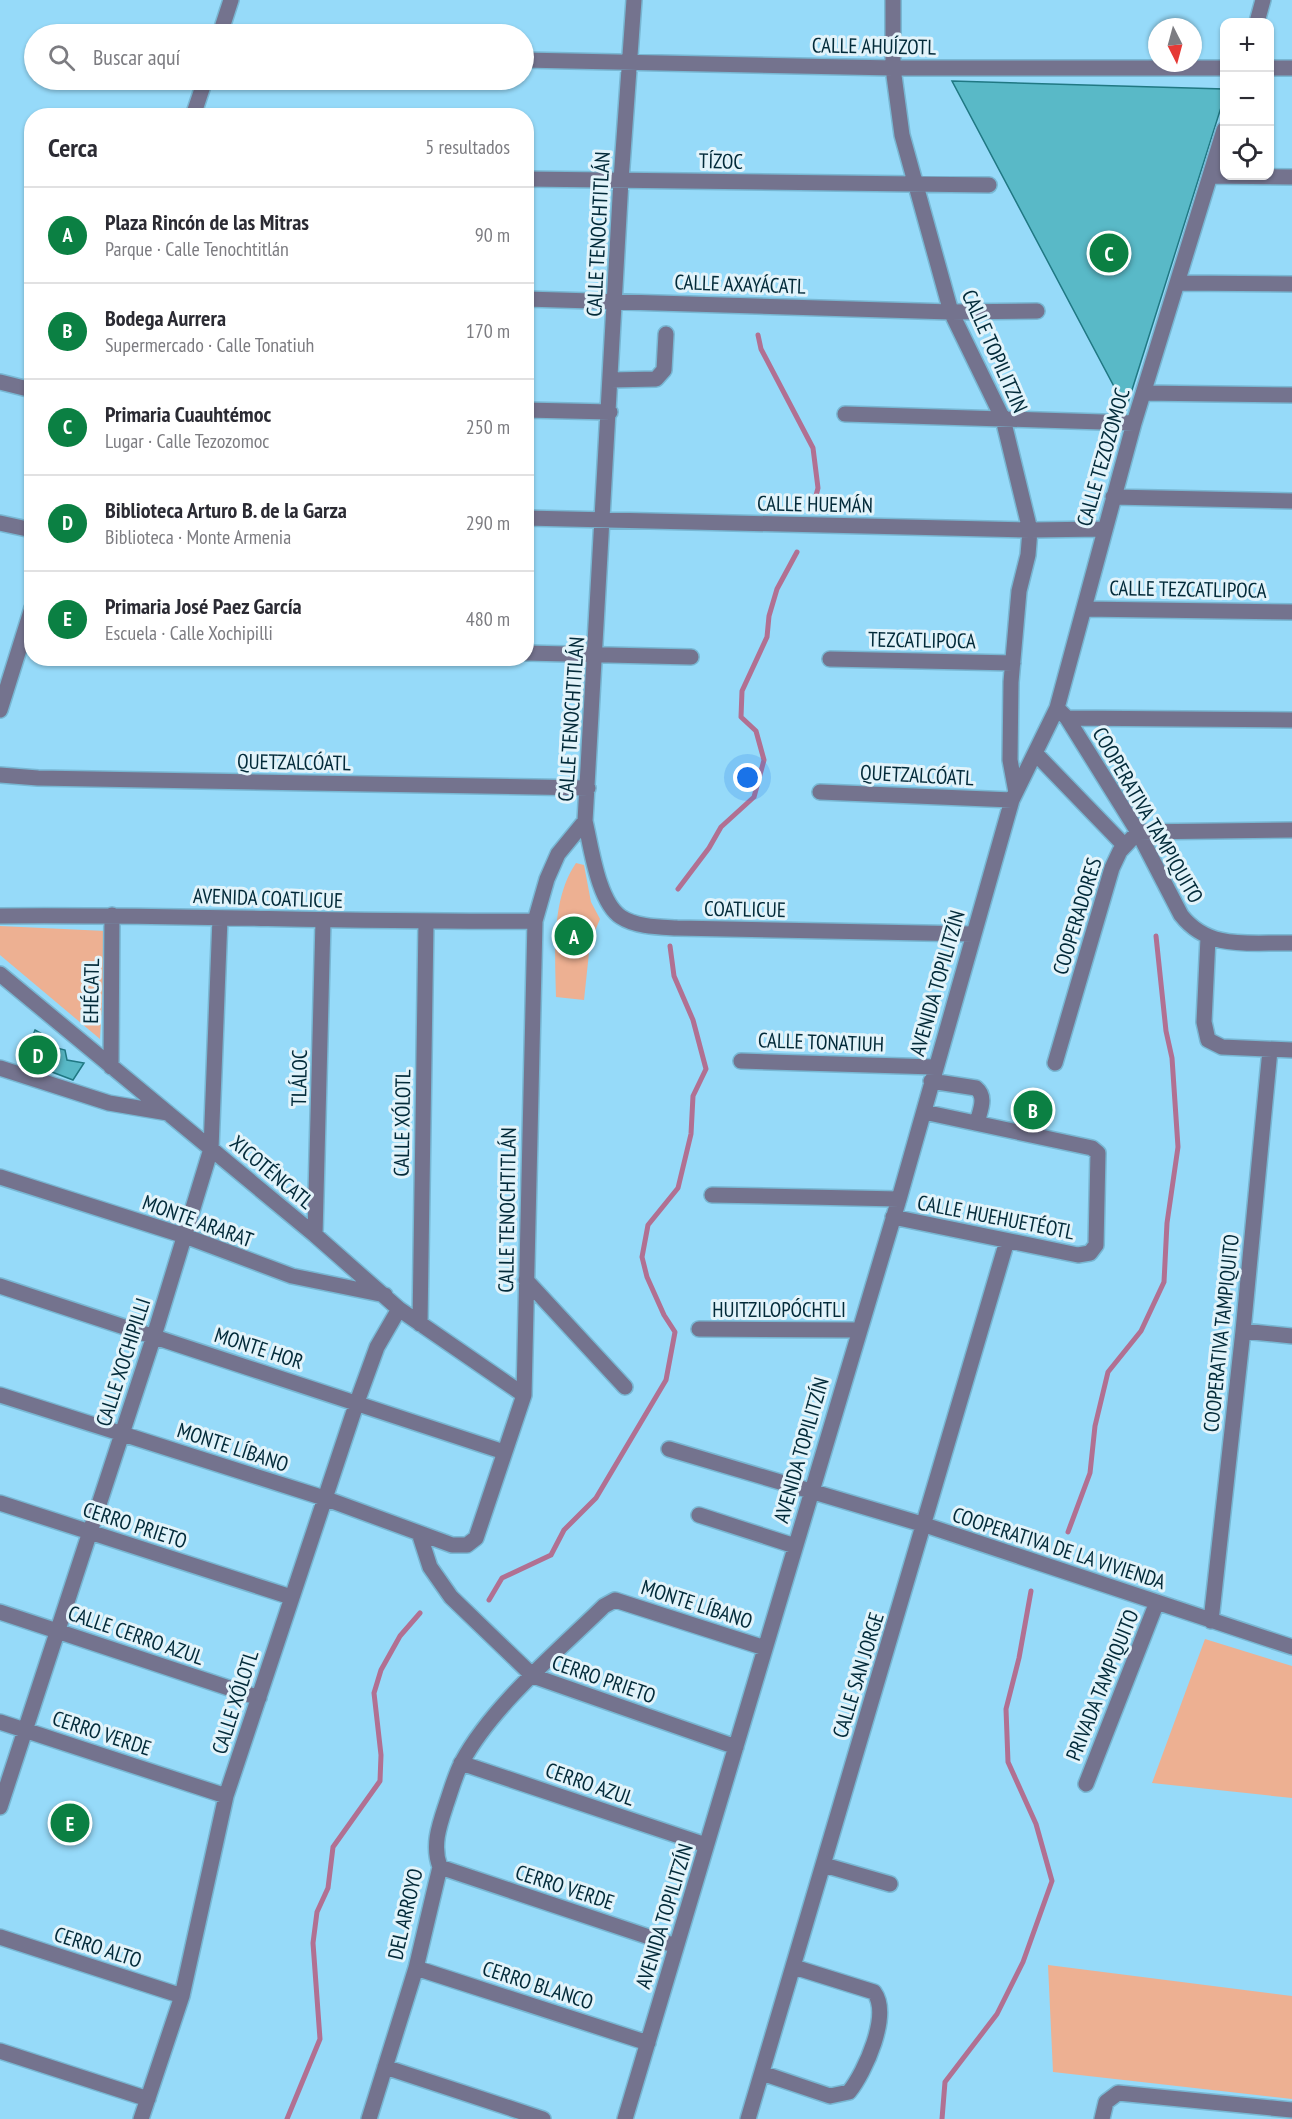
<!DOCTYPE html>
<html lang="es">
<head>
<meta charset="utf-8">
<style>
  :root { --surface:#fff; --page:#f7f7f7; --text:#2b2b33; --muted:#7c7c81; --line:#e1e1e2; --accent:#0b8043 }
  body { margin:0; font-family:"PT Sans Narrow",sans-serif; background:var(--page); color:var(--text) }
  .controls { position:absolute; right:18px; top:18px; display:grid; overflow:hidden; border-radius:12px; box-shadow:0 2px 4px #0004 }
  .controls button { width:54px; height:54px; display:grid; place-items:center; padding:0; border:0; border-bottom:2px solid var(--line); background:var(--surface); color:var(--text); font:30px sans-serif }
  .compass { position:absolute; left:1148px; top:18px; width:54px; height:54px; border-radius:50%; background:var(--surface); box-shadow:0 2px 4px #0004; rotate:174deg }
  .you { position:absolute; left:748px; top:778px; width:21px; height:21px; margin:-15px; border:4px solid #fff; border-radius:50%; background:#1a73e8; box-shadow:0 0 0 9px #1a73e833 }
  .badge { display:grid; place-items:center; width:39px; height:39px; border-radius:50%; background:var(--accent); color:#fff; font-size:20px; font-weight:700 }
  .pin { position:absolute; translate:-50% -50%; border:3px solid #fff; box-shadow:0 2px 6px #0006 }
  .list { margin:0; padding:0; list-style:none }
  h2 { display:flex; justify-content:space-between; align-items:center; height:78px; margin:0; padding:0 24px; font-size:26px }
  h2 small { font-size:20px; font-weight:400; color:var(--muted) }
  .list li { display:grid; grid-template-columns:39px 1fr auto; gap:18px; align-items:center; box-sizing:border-box; height:96px; padding:0 24px; border-top:2px solid var(--line) }
  .list b { display:block; font-size:22px; white-space:nowrap }
  .list p { margin:0; font-size:20px; white-space:nowrap; color:var(--muted) }
  .list em { font-size:20px; font-style:normal; color:var(--muted) }
  .icon { flex:none; width:33px; height:33px; fill:none; stroke:currentColor; stroke-width:2; stroke-linecap:round; stroke-linejoin:round }
  .map { position:relative; flex:none; width:1292px; height:2119px; overflow:hidden }
  .search { position:absolute; background:var(--surface); box-shadow:0 2px 4px #0004; left:24px; top:24px; width:510px; height:66px; display:flex; align-items:center; gap:15px; box-sizing:border-box; padding:0 21px; border-radius:33px; color:var(--muted); font-size:22px }
  .panel { position:absolute; background:var(--surface); box-shadow:0 2px 4px #0004; left:24px; top:108px; width:510px; height:558px; border-radius:24px }
  .map>svg:first-child { display:block }
  .green { fill:#edb092 }
  .lines { fill:none; stroke-linecap:round; stroke-linejoin:round }
  .stream { stroke:#b17092; stroke-width:5 }
  .building { fill:#59b9c7; stroke:#207883; stroke-width:1.5 }
  .minor-casing { stroke:#78b7d3; stroke-width:18 }
  .minor { stroke:#74738e; stroke-width:15 }
  .labels { text-anchor:middle; dominant-baseline:central; stroke-width:6; stroke-linejoin:round; paint-order:stroke }
  .street-label { font-size:21px; fill:#022a39; stroke:#e2f3fa }
</style>
</head>
<body>
<div class="map">
<svg width="1292" height="2119" viewBox="0 0 1292 2119">
  <rect width="100%" height="100%" fill="#96daf9"/>
  <path class="green" d="M576 863 584 865 591 902 600 919 590 943 584 1000 556 997C555 955 551 899 576 863Z
    M0 926 106 931 100 1039 0 955Z
    M1205 1639 1292 1666V1798L1152 1783Z
    M1048 1965 1292 1996V2099L1053 2072Z"/>
  <g class="lines">
    <path class="stream" d="M758 335 761 349 813 448 818 488 814 503
      M678 889 709 848 721 827 754 797 764 760 756 731 741 717 742 691 767 637 769 616 777 589 797 552
      M1068 1532 1090 1473 1095 1426 1108 1372 1141 1331 1164 1282 1167 1223 1178 1147 1172 1058 1166 1031 1156 936
      M489 1600 502 1578 551 1555 564 1530 596 1498 666 1380 675 1332 664 1315 647 1277 642 1257 648 1225 678 1188 691 1134 693 1096 706 1069 693 1020 674 976 670 946
      M287 2119 320 2039 313 1943 317 1912 328 1888 333 1847 380 1781 381 1755 374 1693 381 1670 400 1636 420 1613
      M942 2119 945 2082 997 2014 1023 1962 1052 1881 1036 1824 1008 1762 1006 1709 1019 1658 1031 1591"/>
  </g>
  <path class="building" d="M952 81 1224 89V98L1126 409Z
    M35 1030 49 1038V1046L65 1050 67 1060 84 1063 73 1080 23 1061Z"/>
  <g class="lines">
    <g class="minor-casing">
      <path id="minor" d="M893 0V68L902 135 951 312 1003 419 1030 530 1028 555 1019 591 1011 682 1010 760 1016 792
        M1257 22 1263 0
        M220 34 231 0
        M524 60 893 68H1224
        M1270 68H1292
        M193 116 205 80
        M1210 176 1292 177
        M526 179 989 185
        M1178 283 1292 284
        M526 299 951 312 1037 311
        M611 380 656 379 664 370 666 334
        M0 382 32 390
        M1143 393 1292 395
        M526 410 610 412
        M845 414 1134 423
        M1113 497 1292 501
        M526 518 1030 530 1103 529
        M0 523 32 530
        M1084 609 1292 612
        M526 653 691 657
        M830 659 1013 663
        M1057 708 1067 718 1138 832 1181 915C1209 951 1250 942 1292 943
        M0 710 32 608
        M1067 718 1292 720
        M1036 754 1124 845
        M0 775 38 778 588 788
        M820 792 1012 800
        M585 821C591 846 598 902 621 917 636 927 660 927 677 928L973 934
        M0 916C179 914 357 923 535 921
        M1208 938 1204 1022 1208 1040 1222 1047 1292 1050
        M0 974 315 1235 399 1309 524 1395
        M741 1061 935 1067
        M1055 1063 1112 868 1120 851 1138 832 1292 830
        M111 1067 112 915
        M0 1068 109 1103 168 1113
        M931 1081 976 1088C987 1097 980 1110 977 1123
        M0 1177 185 1236 292 1276 385 1295
        M712 1195 899 1199
        M893 1217 1078 1255 1090 1253 1096 1245 1098 1153 1092 1148 924 1112
        M315 1235 323 921
        M526 1280 625 1387
        M0 1286 504 1452
        M420 1324 426 922
        M699 1329 858 1330
        M1243 1331 1292 1336
        M0 1395 324 1498 452 1545H467L476 1538 524 1395 535 921 547 879 558 854 585 821 621 180 634 0
        M669 1449 925 1525 1292 1647
        M0 1503 291 1597
        M699 1515 795 1546
        M419 1533 430 1567 451 1597 533 1676 736 1747
        M0 1612 259 1698
        M1211 1621 1243 1331 1270 1050
        M0 1722 226 1796
        M461 1763 706 1845
        M1086 1784 1157 1602
        M0 1807 154 1336 211 1149 220 918
        M824 1865 890 1884
        M440 1867 676 1946
        M0 1937 182 1996
        M416 1968 648 2043
        M0 2051 148 2099
        M385 2067 543 2119
        M762 2073 830 2096 849 2092C865 2072 891 2015 874 1992L794 1967
        M141 2119 182 1996 226 1796 357 1402 377 1347 399 1309
        M369 2119 416 1968 440 1867C432 1846 439 1826 446 1805 451 1791 455 1775 462 1762 492 1706 558 1651 604 1606L615 1600 765 1648
        M625 2119 899 1199 1012 800 1057 708 1134 423 1224 130
        M748 2119 1007 1241
        M1102 2119 1106 2102 1118 2093 1292 2110"/>
    </g>
    <use href="#minor" class="minor"/>
  </g>
  <g class="labels">
    <g class="street-label">
      <text transform="translate(874 46) rotate(1)">CALLE AHUÍZOTL</text>
      <text transform="translate(721 161) rotate(1)">TÍZOC</text>
      <text transform="translate(598 234) rotate(-87)">CALLE TENOCHTITLÁN</text>
      <text transform="translate(740 284) rotate(2)">CALLE AXAYÁCATL</text>
      <text transform="translate(995 351) rotate(66)">CALLE TOPILITZIN</text>
      <text transform="translate(1103 457) rotate(-74)">CALLE TEZOZOMOC</text>
      <text transform="translate(815 504) rotate(1)">CALLE HUEMÁN</text>
      <text transform="translate(1188 589) rotate(1)">CALLE TEZCATLIPOCA</text>
      <text transform="translate(922 640) rotate(1)">TEZCATLIPOCA</text>
      <text transform="translate(571 719) rotate(-86)">CALLE TENOCHTITLÁN</text>
      <text transform="translate(294 762) rotate(1)">QUETZALCÓATL</text>
      <text transform="translate(917 775) rotate(3)">QUETZALCÓATL</text>
      <text transform="translate(1148 815) rotate(60)">COOPERATIVA TAMPIQUITO</text>
      <text transform="translate(268 898) rotate(2)">AVENIDA COATLICUE</text>
      <text transform="translate(745 909) rotate(1)">COATLICUE</text>
      <text transform="translate(1077 916) rotate(-73)">COOPERADORES</text>
      <text transform="translate(937 983) rotate(-74)">AVENIDA TOPILITZÍN</text>
      <text transform="translate(91 991) rotate(-89)">EHÉCATL</text>
      <text transform="translate(821 1042) rotate(2)">CALLE TONATIUH</text>
      <text transform="translate(299 1078) rotate(-89)">TLÁLOC</text>
      <text transform="translate(402 1123) rotate(-89)">CALLE XÓLOTL</text>
      <text transform="translate(272 1172) rotate(40)">XICOTÉNCATL</text>
      <text transform="translate(507 1210) rotate(-89)">CALLE TENOCHTITLÁN</text>
      <text transform="translate(996 1217) rotate(11)">CALLE HUEHUETÉOTL</text>
      <text transform="translate(198 1221) rotate(20)">MONTE ARARAT</text>
      <text x="779" y="1309">HUITZILOPÓCHTLI</text>
      <text transform="translate(1221 1333) rotate(-84)">COOPERATIVA TAMPIQUITO</text>
      <text transform="translate(259 1348) rotate(18)">MONTE HOR</text>
      <text transform="translate(123 1362) rotate(-72)">CALLE XOCHIPILLI</text>
      <text transform="translate(233 1447) rotate(18)">MONTE LÍBANO</text>
      <text transform="translate(801 1450) rotate(-74)">AVENIDA TOPILITZÍN</text>
      <text transform="translate(135 1525) rotate(18)">CERRO PRIETO</text>
      <text transform="translate(1059 1548) rotate(18)">COOPERATIVA DE LA VIVIENDA</text>
      <text transform="translate(697 1604) rotate(18)">MONTE LÍBANO</text>
      <text transform="translate(136 1635) rotate(19)">CALLE CERRO AZUL</text>
      <text transform="translate(858 1675) rotate(-73)">CALLE SAN JORGE</text>
      <text transform="translate(604 1679) rotate(19)">CERRO PRIETO</text>
      <text transform="translate(1102 1685) rotate(-68)">PRIVADA TAMPIQUITO</text>
      <text transform="translate(235 1702) rotate(-72)">CALLE XÓLOTL</text>
      <text transform="translate(102 1733) rotate(18)">CERRO VERDE</text>
      <text transform="translate(590 1784) rotate(19)">CERRO AZUL</text>
      <text transform="translate(565 1887) rotate(18)">CERRO VERDE</text>
      <text transform="translate(405 1914) rotate(-77)">DEL ARROYO</text>
      <text transform="translate(664 1916) rotate(-73)">AVENIDA TOPILITZÍN</text>
      <text transform="translate(98 1947) rotate(18)">CERRO ALTO</text>
      <text transform="translate(538 1985) rotate(18)">CERRO BLANCO</text>
    </g>
  </g>
</svg>
<div class="controls">
<button>+</button>
<button>−</button>
<button><svg class="icon" aria-label="locate" viewBox="0 0 24 24"><circle cx="12" cy="12" r="6"/><path d="M12 2v4M12 18v4M2 12h4M18 12h4"/></svg></button>
</div>
<svg class="compass" viewBox="-18 -18 36 36"><path d="M0-13l5 13h-10z" fill="#e53935"/><path d="M0 13l5-13h-10z" fill="#7c7c81"/></svg>
<div class="you"></div>
<div class="pin badge" style="left:574px;top:936px">A</div>
<div class="pin badge" style="left:1033px;top:1110px">B</div>
<div class="pin badge" style="left:1109px;top:253px">C</div>
<div class="pin badge" style="left:38px;top:1055px">D</div>
<div class="pin badge" style="left:70px;top:1823px">E</div>
<div class="search"><svg class="icon" aria-label="search" viewBox="0 0 24 24"><circle cx="10" cy="10" r="6"/><path d="M15 15l6 6"/></svg>Buscar aquí</div>
<section class="panel">
<h2>Cerca<small>5 resultados</small></h2>
<ul class="list">
<li><span class="badge">A</span><div><b>Plaza Rincón de las Mitras</b><p>Parque · Calle Tenochtitlán</p></div><em>90 m</em></li>
<li><span class="badge">B</span><div><b>Bodega Aurrera</b><p>Supermercado · Calle Tonatiuh</p></div><em>170 m</em></li>
<li><span class="badge">C</span><div><b>Primaria Cuauhtémoc</b><p>Lugar · Calle Tezozomoc</p></div><em>250 m</em></li>
<li><span class="badge">D</span><div><b>Biblioteca Arturo B. de la Garza</b><p>Biblioteca · Monte Armenia</p></div><em>290 m</em></li>
<li><span class="badge">E</span><div><b>Primaria José Paez García</b><p>Escuela · Calle Xochipilli</p></div><em>480 m</em></li>
</ul>
</section>
</div>
</body>
</html>
